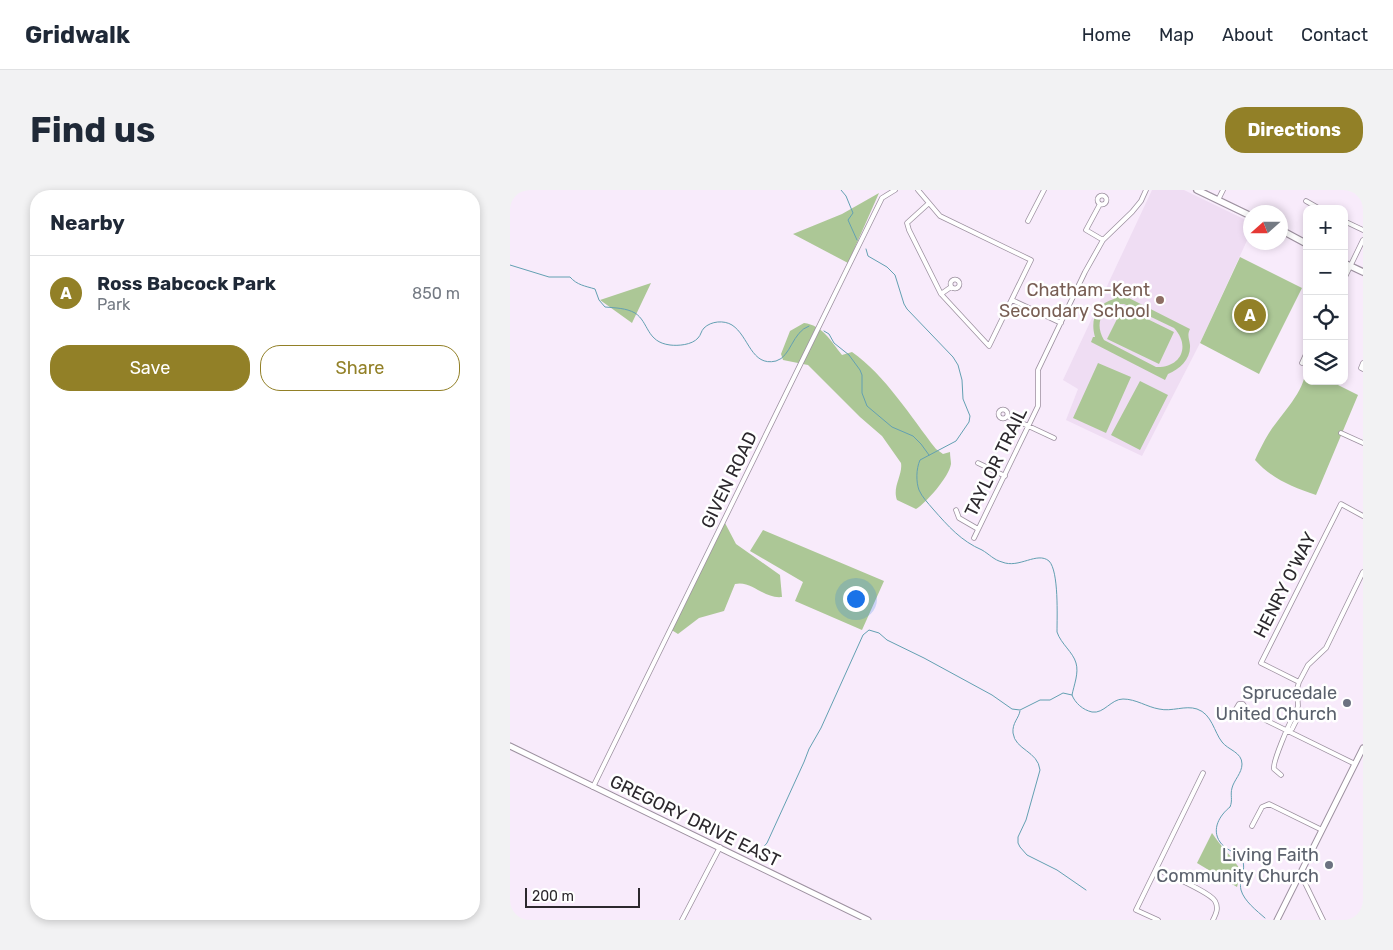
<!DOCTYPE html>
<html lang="en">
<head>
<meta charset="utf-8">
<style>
  :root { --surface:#fff; --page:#f2f2f3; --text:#1f2937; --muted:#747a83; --line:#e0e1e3; --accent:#928027 }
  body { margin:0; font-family:Rubik,sans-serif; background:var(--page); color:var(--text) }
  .controls { position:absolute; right:15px; top:15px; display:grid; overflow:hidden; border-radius:10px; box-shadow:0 2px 8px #0003 }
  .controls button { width:45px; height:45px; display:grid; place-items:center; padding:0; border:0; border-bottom:1px solid var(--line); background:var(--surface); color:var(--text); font:25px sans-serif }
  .compass { position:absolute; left:733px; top:15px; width:45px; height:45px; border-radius:50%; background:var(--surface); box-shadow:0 2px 8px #0003; rotate:249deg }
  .scale { position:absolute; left:15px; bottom:12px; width:115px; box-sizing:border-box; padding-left:5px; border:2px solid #2c282d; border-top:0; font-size:14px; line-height:18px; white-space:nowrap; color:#2c282d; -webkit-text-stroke:4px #fff; paint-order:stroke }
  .you { position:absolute; left:345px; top:408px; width:18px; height:18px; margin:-12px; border:4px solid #fff; border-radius:50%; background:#1a73e8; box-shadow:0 0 0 8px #1a73e833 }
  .badge { display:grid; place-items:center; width:32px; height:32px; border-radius:50%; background:var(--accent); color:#fff; font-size:16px; font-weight:700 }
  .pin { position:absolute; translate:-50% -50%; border:2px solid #fff; box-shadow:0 1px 5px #0006 }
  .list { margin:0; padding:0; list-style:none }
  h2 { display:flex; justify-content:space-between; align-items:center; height:65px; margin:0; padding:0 20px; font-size:21px }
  h2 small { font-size:16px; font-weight:400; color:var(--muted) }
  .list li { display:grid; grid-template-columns:32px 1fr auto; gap:15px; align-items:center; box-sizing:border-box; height:75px; padding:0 20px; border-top:1px solid var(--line) }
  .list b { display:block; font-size:19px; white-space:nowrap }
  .list p { margin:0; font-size:16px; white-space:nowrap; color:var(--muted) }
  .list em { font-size:16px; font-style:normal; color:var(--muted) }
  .actions { display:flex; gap:10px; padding:15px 20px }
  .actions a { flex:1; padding:11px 0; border:1px solid var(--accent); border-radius:20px; text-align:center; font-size:18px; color:var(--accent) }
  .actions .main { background:var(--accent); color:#fff }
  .icon { flex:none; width:28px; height:28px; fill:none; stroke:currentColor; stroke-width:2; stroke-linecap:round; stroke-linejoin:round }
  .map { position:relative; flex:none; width:853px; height:730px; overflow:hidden; border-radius:20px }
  header { display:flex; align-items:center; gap:30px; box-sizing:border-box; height:70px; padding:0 25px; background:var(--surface); border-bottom:1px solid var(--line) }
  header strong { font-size:24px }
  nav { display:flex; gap:28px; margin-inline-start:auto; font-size:18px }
  .intro { display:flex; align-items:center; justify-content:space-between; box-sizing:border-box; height:120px; padding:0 30px }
  h1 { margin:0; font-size:35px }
  .button { padding:12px 22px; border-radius:20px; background:var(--accent); color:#fff; font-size:18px; font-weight:700 }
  main { display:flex; gap:30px; padding:0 30px }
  aside { flex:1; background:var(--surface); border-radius:20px; box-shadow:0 2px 8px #0003 }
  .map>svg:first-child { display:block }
  .built { fill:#efddf3 }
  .green { fill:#acc796; fill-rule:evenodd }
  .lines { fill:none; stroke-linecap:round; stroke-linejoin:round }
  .stream { stroke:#63a0b2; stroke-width:1 }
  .minor-casing { stroke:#9d91a0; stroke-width:5.5 }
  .tertiary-casing { stroke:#9d91a0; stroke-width:7 }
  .secondary-casing { stroke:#9d91a0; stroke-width:8 }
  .minor { stroke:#fff; stroke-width:4 }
  .tertiary { stroke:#fff; stroke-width:5 }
  .secondary { stroke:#fff; stroke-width:5.5 }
  .education-dot { fill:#8d6e63; stroke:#fff; stroke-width:2 }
  .worship-dot { fill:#6b7280; stroke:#fff; stroke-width:2 }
  .labels { text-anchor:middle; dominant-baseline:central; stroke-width:5; stroke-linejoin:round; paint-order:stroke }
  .education-label { font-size:18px; fill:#785e54; stroke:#fff; text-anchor:end }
  .street-label { font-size:18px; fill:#2c282d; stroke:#fff }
  .worship-label { font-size:18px; fill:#5b616d; stroke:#fff; text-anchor:end }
</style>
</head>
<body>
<header>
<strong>Gridwalk</strong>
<nav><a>Home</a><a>Map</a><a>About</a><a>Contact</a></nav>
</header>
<div class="intro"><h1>Find us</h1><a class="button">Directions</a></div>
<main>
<aside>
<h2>Nearby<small></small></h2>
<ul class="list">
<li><span class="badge">A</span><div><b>Ross Babcock Park</b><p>Park</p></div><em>850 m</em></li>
</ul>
<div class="actions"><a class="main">Save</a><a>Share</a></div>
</aside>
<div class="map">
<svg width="853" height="730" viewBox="0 0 853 730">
  <rect width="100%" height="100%" fill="#f8ebfb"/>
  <path class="built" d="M642 0H674L740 32V44L689 155 632 266 556 230 568 199 553 190Z"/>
  <path class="green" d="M369 3 338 73 283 44 332 24Z
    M730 67 792 98 749 184 690 153Z
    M141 93 122 133 90 110Z
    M605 101 680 139C677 145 679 148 680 155 681 169 670 179 658 184L655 190 581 152 583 147H585C580 130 586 114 604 109L603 107ZM606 114H614L664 138C681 156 671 178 646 177L594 150C585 135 590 121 606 114Z
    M613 117 664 142 649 174 597 149Z
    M294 133C312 135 321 151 332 165L342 162C375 185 401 227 426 259L433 264 440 262C440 266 441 271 441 274 439 287 416 313 406 319L387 310C382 297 393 285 391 273L372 246 350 227 298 175 273 170 271 164 280 141Z
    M588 173 621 187 596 243 563 228Z
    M796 179 797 191H820L848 205 806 305C782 297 762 289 745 270 749 261 754 251 759 243 772 223 794 203 796 179Z
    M630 191 658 205 630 260 601 245Z
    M215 333 226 354 270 385 272 407C253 409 242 390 225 394L214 421 189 428 168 444 160 439 203 348Z
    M253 340 374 391 352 440 285 411 293 392 240 361Z
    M702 643C711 657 723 667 731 681L727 697 687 673Z"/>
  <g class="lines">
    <path class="stream" d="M331 0 336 6 343 23 338 30 347 50
      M356 59 358 66 377 77 385 85 394 114 397 119 443 167 448 175 452 190 453 209 460 226 459 232 446 251 410 270C406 279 406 292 409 300 412 307 418 313 423 319 438 336 451 351 472 360 479 364 484 370 492 372 509 379 527 361 539 371 549 381 547 427 547 442 551 454 563 462 566 473 569 483 564 495 562 505 565 513 573 520 582 522 594 524 601 509 613 509 626 509 637 517 649 519 662 522 675 515 687 519 702 524 704 542 712 552 718 560 732 562 732 574 732 583 724 590 722 598 720 605 723 610 720 617 710 625 701 639 710 652 714 658 724 663 730 665 739 680 728 687 731 700 734 711 747 721 755 728
      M0 75 39 87H60C67 95 75 96 85 99L89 110 95 117C106 118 116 118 125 123 139 132 136 152 160 155 168 156 182 155 188 148 191 145 191 141 194 138 201 131 214 130 222 135 239 146 241 177 266 171 281 167 282 142 299 136
      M314 141 319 144 324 153 339 165 350 180 352 185V203L357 216 382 237 403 246 411 254 419 265
      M510 521C509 528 502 533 503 543 505 560 528 561 530 580L516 630 508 647V653L510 657 517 665 547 680 576 700
      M232 658 239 663H248L257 653 294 572 299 559 311 538 353 445 359 440 369 443 377 450 414 468 482 505 502 519 510 520 530 510H540L553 503 562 505"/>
    <g class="minor-casing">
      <path id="minor" d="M408 0 430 26 521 70 479 156 431 104 399 40 397 33 419 13
        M587.5 10a4.5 4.5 0 1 1 9 0a4.5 4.5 0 1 1-9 0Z
        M708 10 713 0
        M796 11 810 19
        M590 14 576 40 593 50
        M518 31 534 0
        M834 31 853 40
        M834 89 853 50
        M440.5 94a4.5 4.5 0 1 1 9 0a4.5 4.5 0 1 1-9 0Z
        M431 104 441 97
        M502 110 551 133
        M792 173 797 162
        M853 173 851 178 853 179
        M488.5 224a4.5 4.5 0 1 1 9 0a4.5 4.5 0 1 1-9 0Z
        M497 226 544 248
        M831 243 853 253
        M468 273 495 286
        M446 320 449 328 468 339
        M464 348 528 216V180L575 82 593 50 622 22 631 11 636 0
        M789 492 751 473 831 314 853 326
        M735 520V517L733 514H729L726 519 729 522 732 523 735 520 845 574
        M777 541 782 539 787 529 785 526 788 516 787 499 789 492 798 475 816 458 853 382
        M771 585 764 579C762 573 779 534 783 527L785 526
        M83 597 372 8 385 0
        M742 636 752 617 759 614 812 640
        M647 679C659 685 700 702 705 711 709 718 706 724 703 730
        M789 687 795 693 813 730
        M172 730 210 657
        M648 730 626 720 693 583"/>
    </g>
    <g class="tertiary-casing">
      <path id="tertiary" d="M0 556 358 730
        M767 730 853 558"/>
    </g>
    <g class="secondary-casing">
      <path id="secondary" d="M687 0 741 26
        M771 40 797 54
        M834 73 853 82"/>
    </g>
    <use href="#minor" class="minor"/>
    <use href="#tertiary" class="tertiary"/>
    <use href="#secondary" class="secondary"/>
  </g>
  <circle class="education-dot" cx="650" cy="110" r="5"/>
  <g class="worship-dot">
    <circle cx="837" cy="513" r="5"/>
    <circle cx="819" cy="675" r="5"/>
  </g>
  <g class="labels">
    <g class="education-label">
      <text x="640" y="100">Chatham-Kent<tspan x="640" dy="21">Secondary School</tspan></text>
    </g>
    <g class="street-label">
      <text transform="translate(486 272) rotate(-64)">TAYLOR TRAIL</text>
      <text transform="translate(219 290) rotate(-64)">GIVEN ROAD</text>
      <text transform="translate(775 395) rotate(-63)">HENRY O'WAY</text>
      <text transform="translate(185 631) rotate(26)">GREGORY DRIVE EAST</text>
    </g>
    <g class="worship-label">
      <text x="827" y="503">Sprucedale<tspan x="827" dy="21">United Church</tspan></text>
      <text x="809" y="665">Living Faith<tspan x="809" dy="21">Community Church</tspan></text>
    </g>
  </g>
</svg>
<div class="controls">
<button>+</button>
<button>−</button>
<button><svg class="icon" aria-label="locate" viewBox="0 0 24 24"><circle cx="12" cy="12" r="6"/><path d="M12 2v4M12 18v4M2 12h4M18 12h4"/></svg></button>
<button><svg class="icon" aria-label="layers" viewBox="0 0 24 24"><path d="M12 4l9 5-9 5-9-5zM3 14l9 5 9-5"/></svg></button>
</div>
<svg class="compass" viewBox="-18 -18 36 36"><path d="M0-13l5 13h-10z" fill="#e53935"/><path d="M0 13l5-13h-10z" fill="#747a83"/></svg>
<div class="scale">200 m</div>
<div class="you"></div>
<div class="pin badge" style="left:740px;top:125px">A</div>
</div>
</main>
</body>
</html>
